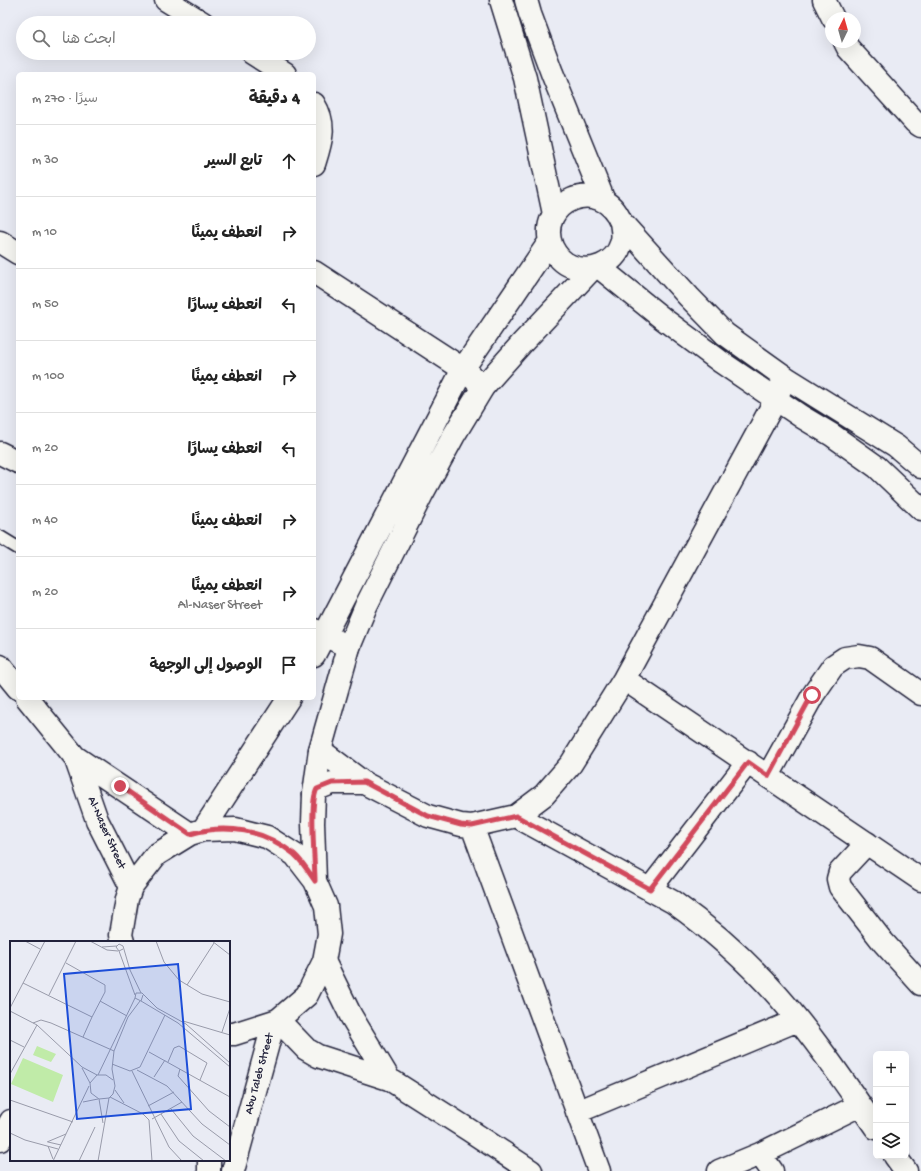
<!DOCTYPE html>
<html lang="ar">
<head>
<meta charset="utf-8">
<style>
  :root { --surface:#fff; --page:#f6f6f6; --text:#222; --muted:#767676; --line:#e0e0e0 }
  body { margin:0; font-family:"Gochi Hand","Playpen Sans Arabic",sans-serif; background:var(--page); color:var(--text); direction:rtl }
  .controls { position:absolute; right:12px; bottom:12px; display:grid; overflow:hidden; border-radius:6px; box-shadow:0 4px 16px #0002 }
  .controls button { width:36px; height:36px; display:grid; place-items:center; padding:0; border:0; border-bottom:1px solid var(--line); background:var(--surface); color:var(--text); font:20px sans-serif }
  .compass { position:absolute; left:825px; top:12px; width:36px; height:36px; border-radius:50%; background:var(--surface); box-shadow:0 4px 16px #0002; rotate:5deg }
  .stop { position:absolute; width:12px; height:12px; margin:-9px; border:3px solid #d1495b; border-radius:50%; background:#fff }
  .stop.end { background:#d1495b; border-color:#fff; box-shadow:0 1px 4px #0008 }
  .list { margin:0; padding:0; list-style:none }
  h2 { display:flex; justify-content:space-between; align-items:center; height:52px; margin:0; padding:0 16px; font-size:17px }
  h2 small { font-size:13px; font-weight:400; color:var(--muted) }
  .list li { display:grid; grid-template-columns:26px 1fr auto; gap:12px; align-items:center; box-sizing:border-box; height:72px; padding:0 16px; border-top:1px solid var(--line) }
  .list b { display:block; font-size:15px; white-space:nowrap }
  .list p { margin:0; font-size:13px; white-space:nowrap; color:var(--muted) }
  .list em { font-size:13px; font-style:normal; color:var(--muted) }
  .icon { flex:none; width:22px; height:22px; fill:none; stroke:currentColor; stroke-width:2; stroke-linecap:round; stroke-linejoin:round }
  .map { position:relative; flex:none; width:921px; height:1171px; overflow:hidden; direction:ltr }
  .search { position:absolute; background:var(--surface); box-shadow:0 4px 16px #0002; left:16px; top:16px; width:300px; height:44px; display:flex; align-items:center; gap:10px; box-sizing:border-box; padding:0 14px; border-radius:22px; color:var(--muted); font-size:15px }
  .panel { position:absolute; background:var(--surface); box-shadow:0 4px 16px #0002; left:16px; top:72px; width:300px; height:628px; border-radius:6px; direction:rtl }
  .map>svg:first-child { display:block }
  .lines { fill:none; stroke-linecap:round; stroke-linejoin:round }
  .service-casing { stroke:#22223b; stroke-width:15 }
  .minor-casing { stroke:#22223b; stroke-width:25 }
  .tertiary-casing { stroke:#22223b; stroke-width:25 }
  .service { stroke:#f6f6f2; stroke-width:12 }
  .minor { stroke:#f6f6f2; stroke-width:22 }
  .tertiary { stroke:#f6f6f2; stroke-width:22 }
  .route { stroke:#d1495b; stroke-width:5 }
  .labels { text-anchor:middle; dominant-baseline:central; stroke-width:3; stroke-linejoin:round; paint-order:stroke }
  .street-label { font-size:12px; fill:#22223b; stroke:#f6f6f2 }
  .inset-road { fill:none; stroke:#999baa; stroke-width:1 }
  .view { fill:#1d4ed8; fill-opacity:0.15; stroke:#1d4ed8; stroke-width:2 }
  .inset-edge { fill:none; stroke:#22223b; stroke-width:2 }
</style>
</head>
<body>
<div class="map">
<svg width="921" height="1171" viewBox="0 0 921 1171">
  <rect width="100%" height="100%" fill="#e9ebf4"/>
  <filter id="ink" filterUnits="userSpaceOnUse"><feTurbulence type="fractalNoise" baseFrequency=".025" numOctaves="2"/><feDisplacementMap in="SourceGraphic" scale="8" xChannelSelector="R" yChannelSelector="G"/><feConvolveMatrix kernelMatrix="1 2 1 2 8 2 1 2 1" color-interpolation-filters="sRGB"/></filter>
  <g filter="url(#ink)">
    <g class="lines">
      <g class="service-casing">
        <path id="service" d="M0 537 18 548"/>
      </g>
      <g class="minor-casing">
        <path id="minor" d="M166 0 203 23
          M824 0 833 18
          M845 42 848 48 915 122 921 126
          M252 53 285 74
          M314 104C327 125 321 142 314 164
          M0 242 18 253
          M314 272 463 369 483 387
          M0 453 18 462
          M314 630 349 647
          M624 679 921 880
          M320 750 364 783 428 816 461 825 472 826 516 816 544 795 571 764 624 679 776 399 785 377
          M768 776 813 695 833 666 845 658 859 656 870 658 921 694
          M314 794 317 789 332 783H364
          M516 816 673 902C711 929 747 961 778 996 814 1037 845 1083 876 1128
          M472 826 599 1171
          M867 843 840 872 838 879 840 887 883 942 921 984
          M650 889 748 762
          M324 961 351 1016 389 1079
          M278 1020 306 1049 318 1056 389 1079 469 1130 531 1171
          M577 1112 798 1020
          M760 1154 772 1171
          M895 1156 906 1171
          M719 1171 760 1154 860 1105"/>
      </g>
      <g class="tertiary-casing">
        <path id="tertiary" d="M501 0 525 78 554 214
          M526 0 530 14 552 73 604 201
          M621 222C622 229 624 237 621 244 615 264 591 274 571 266 563 263 556 255 552 247 534 202 601 173 621 222L689 297 725 334 785 377 896 446 921 467
          M599 267 662 318 721 362 802 417 832 435 877 467 921 509
          M314 655 463 369 550 241
          M0 666 18 688
          M27 698 75 757 190 834
          M75 757 97 820 131 887
          M203 830 289 698
          M315 881 313 823 314 794 320 750 349 647 366 606 422 494 454 435 483 387 523 342 592 269
          M123 942 121 935 127 899 131 887 156 855 190 834 203 830 235 829 267 837 295 855 315 881 326 906 329 934 324 961 307 995 278 1020 234 1034H229
          M0 1140 11 1121
          M209 1171V1160
          M233 1171 274 1022"/>
      </g>
      <use href="#service" class="service"/>
      <use href="#minor" class="minor"/>
      <use href="#tertiary" class="tertiary"/>
    </g>
  </g>
  <g class="lines" filter="url(#ink)">
    <path class="route" d="M120 786 190 834C227 823 264 830 294 854 302 861 309 872 315 881 315 861 309 803 317 789L332 783 364 782 428 816 461 825 472 826 516 816 650 889 748 762 768 776 812 695"/>
  </g>
  <g class="labels">
    <g class="street-label">
      <text transform="translate(106 833) rotate(66)">Al-Naser Street</text>
      <text transform="translate(260 1074) rotate(-75)">Abu Taleb Street</text>
    </g>
  </g>
  <g transform="translate(10 941)">
    <rect width="220" height="220" fill="#e9ebf4"/>
    <path d="M27 105 46 113 41 121 23 114ZM13 117 53 134 43 161 1 143Z" fill="#c0eba8"/>
    <path class="inset-road" d="M15 0 30 8M80 0 97 9 108 10M146 0 154 21 169 39 192 53 220 61M202 0 220 14M92 6 107 5M113 8 109 10 106 6 109 3 113 5 120 29 131 52M109 10 125 54M13 42 82 76 95 51V44L56 22M177 44 204 2M39 54 66 0M133 54 131 60 125 57 126 52H132L147 67 176 83 220 122M90 60 117 75M131 60 168 82 220 126M0 67 35 0M0 70 27 84 72 126 87 134M173 80 220 94M23 82 31 79 41 82 104 110M212 91 220 67M73 96 82 76M0 99 14 106M139 111 220 156M158 121 164 107 169 105 197 122 190 139M102 123 120 130 130 126 155 74M72 127 80 142M170 128 168 135 199 170 220 186M127 129 157 145 192 183 220 204M122 130 159 206 172 220M0 133 27 84M88 134 125 57M144 136 155 119M103 139 96 134H87L80 142 81 152 89 158 99 157 103 153 105 145 102 128 104 110 118 76 130 60M105 149 114 162M100 156 133 173 139 179 142 220M89 158 93 182M0 159 63 181M73 161 88 158M138 165 164 151M161 168 183 195 216 220M151 173 169 200 194 220M142 178 172 161M0 192 15 199 48 208M37 201 56 193M38 201 51 204M38 205 43 218M43 220 79 145M69 220 85 186M88 220 99 157"/>
    <path class="view" d="M168 23 181 168 67 178 54 33Z"/>
    <rect width="220" height="220" class="inset-edge"/>
  </g>
</svg>
<div class="controls">
<button>+</button>
<button>−</button>
<button><svg class="icon" aria-label="layers" viewBox="0 0 24 24"><path d="M12 4l9 5-9 5-9-5zM3 14l9 5 9-5"/></svg></button>
</div>
<svg class="compass" viewBox="-18 -18 36 36"><path d="M0-13l5 13h-10z" fill="#e53935"/><path d="M0 13l5-13h-10z" fill="#767676"/></svg>
<div class="stop" style="left:812px;top:695px"></div>
<div class="stop end" style="left:120px;top:786px"></div>
<div class="search"><svg class="icon" aria-label="search" viewBox="0 0 24 24"><circle cx="10" cy="10" r="6"/><path d="M15 15l6 6"/></svg>ابحث هنا</div>
<section class="panel">
<h2>4 دقيقة<small>سيرًا · 270 m</small></h2>
<ul class="list">
<li><svg class="icon" aria-label="ahead" viewBox="0 0 24 24"><path d="M12 20V5M6 11l6-6 6 6"/></svg><div><b>تابع السير</b></div><em>30 m</em></li>
<li><svg class="icon" aria-label="right" viewBox="0 0 24 24"><path d="M7 20v-9h11M14 6l5 5-5 5"/></svg><div><b>انعطف يمينًا</b></div><em>10 m</em></li>
<li><svg class="icon" aria-label="left" viewBox="0 0 24 24"><path d="M17 20v-9H6M10 6l-5 5 5 5"/></svg><div><b>انعطف يسارًا</b></div><em>50 m</em></li>
<li><svg class="icon" aria-label="right" viewBox="0 0 24 24"><path d="M7 20v-9h11M14 6l5 5-5 5"/></svg><div><b>انعطف يمينًا</b></div><em>100 m</em></li>
<li><svg class="icon" aria-label="left" viewBox="0 0 24 24"><path d="M17 20v-9H6M10 6l-5 5 5 5"/></svg><div><b>انعطف يسارًا</b></div><em>20 m</em></li>
<li><svg class="icon" aria-label="right" viewBox="0 0 24 24"><path d="M7 20v-9h11M14 6l5 5-5 5"/></svg><div><b>انعطف يمينًا</b></div><em>40 m</em></li>
<li><svg class="icon" aria-label="right" viewBox="0 0 24 24"><path d="M7 20v-9h11M14 6l5 5-5 5"/></svg><div><b>انعطف يمينًا</b><p>Al-Naser Street</p></div><em>20 m</em></li>
<li><svg class="icon" aria-label="arrive" viewBox="0 0 24 24"><path d="M6 21V4h12l-3 4 3 4H6"/></svg><div><b>الوصول إلى الوجهة</b></div></li>
</ul>
</section>
</div>
</body>
</html>
